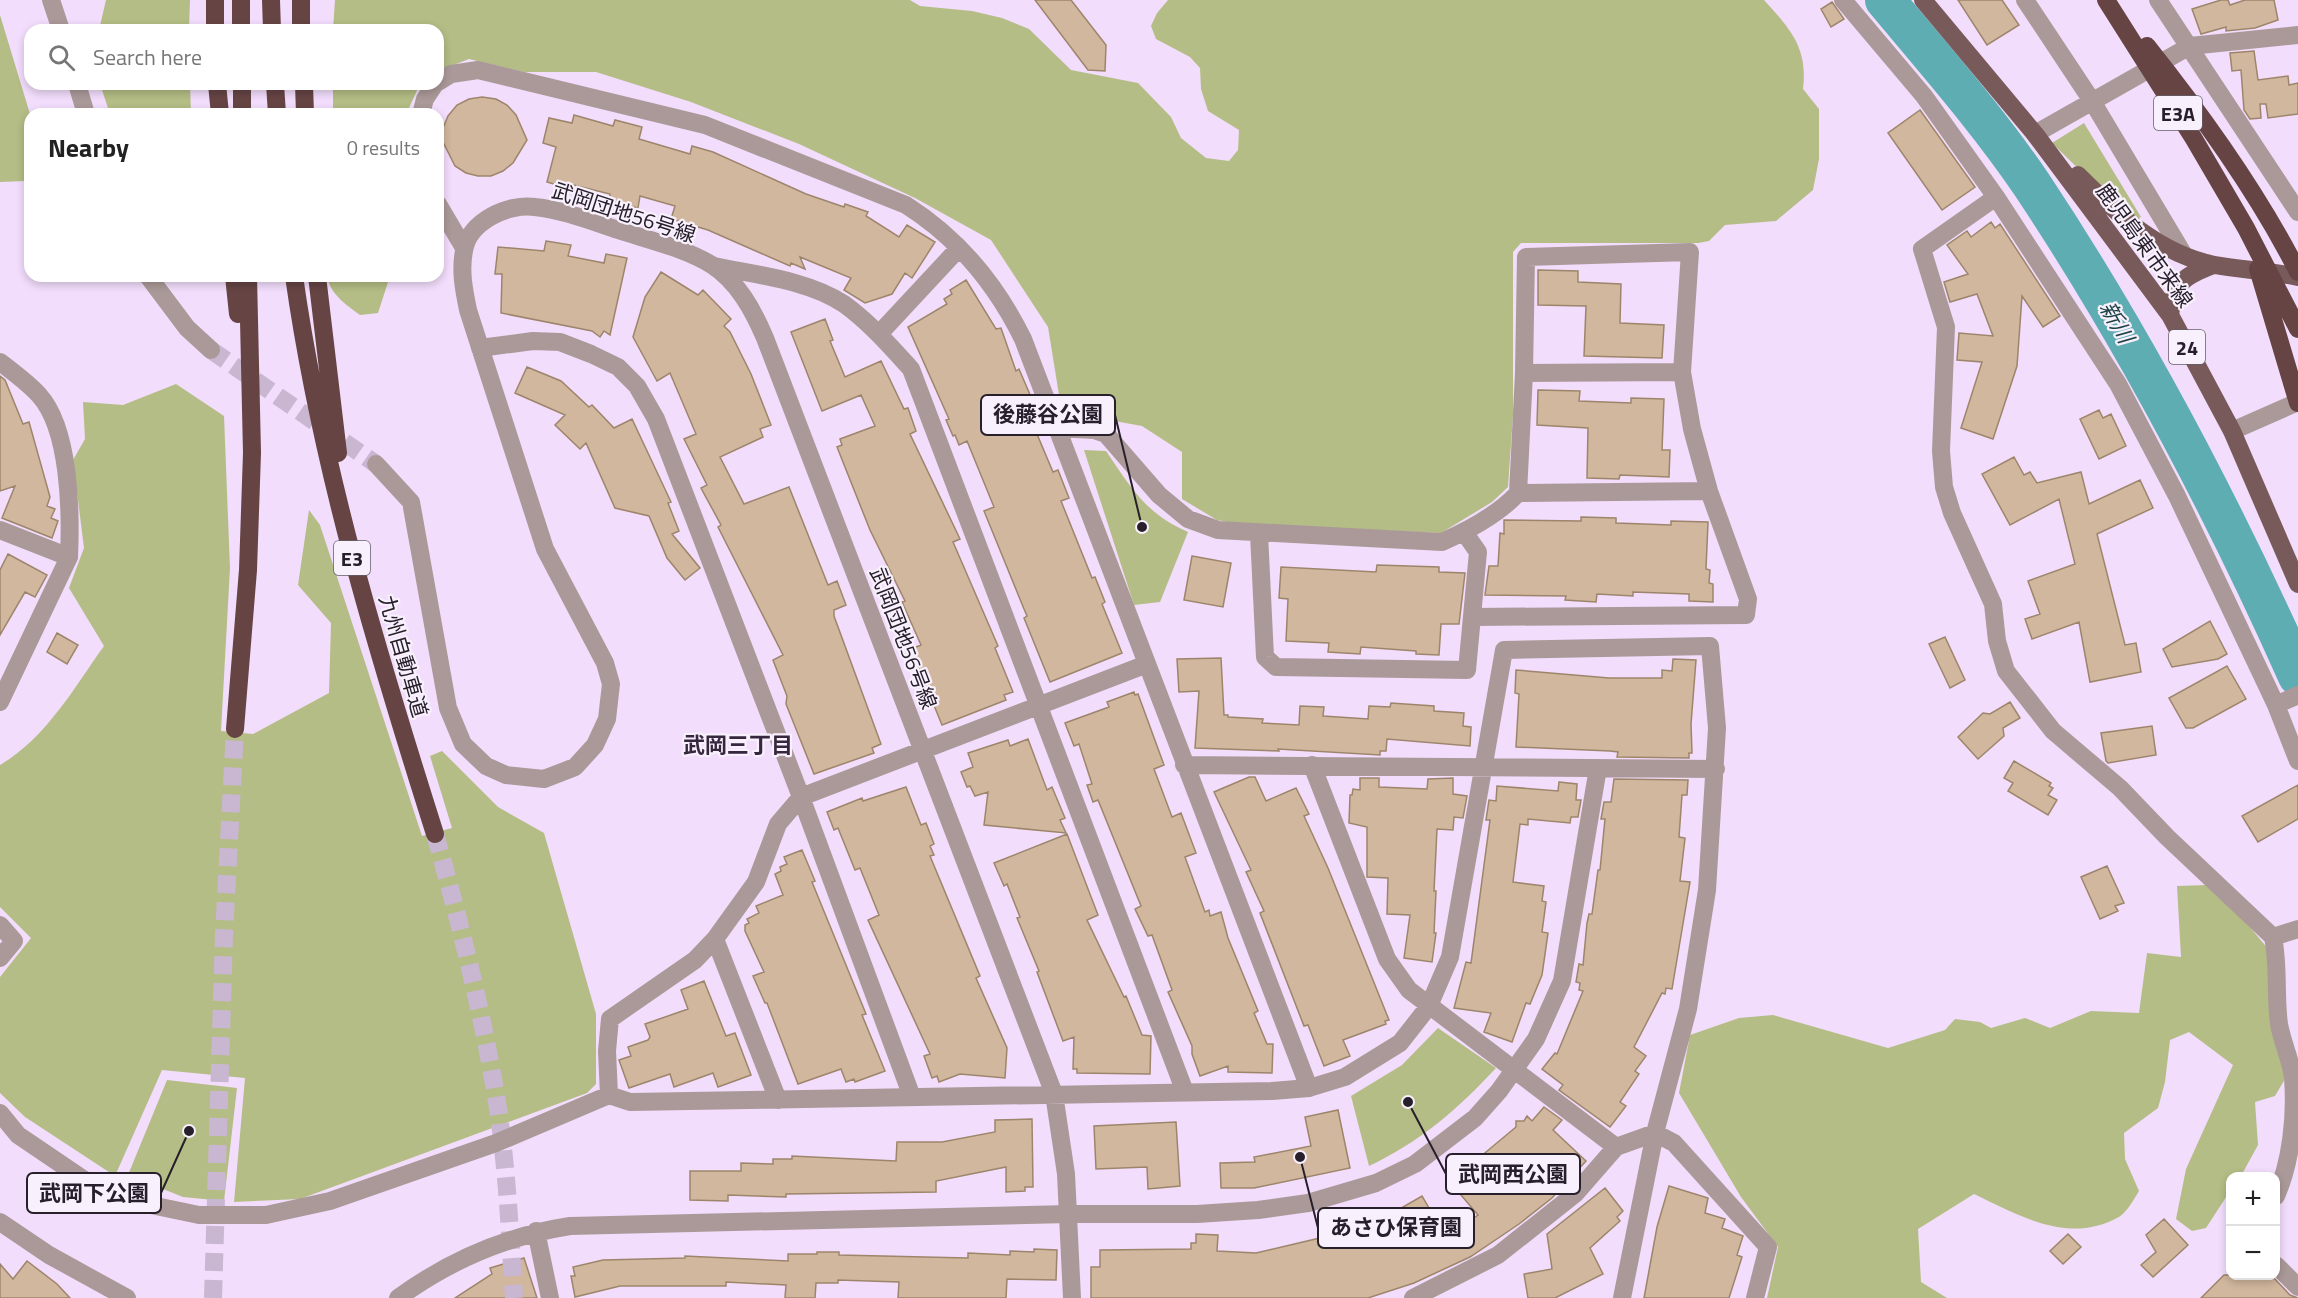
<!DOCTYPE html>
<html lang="en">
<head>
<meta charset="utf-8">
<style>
  :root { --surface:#fff; --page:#f6f6f6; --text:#222; --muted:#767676; --line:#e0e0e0 }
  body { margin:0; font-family:"Titillium Web","Noto Sans JP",sans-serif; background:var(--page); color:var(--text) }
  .controls { position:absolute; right:18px; bottom:18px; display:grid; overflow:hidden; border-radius:12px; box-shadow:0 3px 9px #0003 }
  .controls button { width:54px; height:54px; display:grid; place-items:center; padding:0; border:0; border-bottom:2px solid var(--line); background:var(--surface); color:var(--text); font:30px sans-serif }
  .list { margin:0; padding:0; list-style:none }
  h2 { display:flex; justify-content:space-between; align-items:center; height:78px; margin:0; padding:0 24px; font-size:26px }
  h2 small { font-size:20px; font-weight:400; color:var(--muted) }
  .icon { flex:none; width:33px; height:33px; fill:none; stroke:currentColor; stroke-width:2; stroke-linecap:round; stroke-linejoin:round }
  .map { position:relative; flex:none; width:2298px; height:1298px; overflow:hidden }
  .search { position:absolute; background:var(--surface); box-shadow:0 3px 9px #0003; left:24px; top:24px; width:420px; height:66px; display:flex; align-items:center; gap:15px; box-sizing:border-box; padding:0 21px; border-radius:18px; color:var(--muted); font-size:22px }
  .panel { position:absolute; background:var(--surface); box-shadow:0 3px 9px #0003; left:24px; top:108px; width:420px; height:174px; border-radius:18px }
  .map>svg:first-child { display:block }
  .green { fill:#b4bd85 }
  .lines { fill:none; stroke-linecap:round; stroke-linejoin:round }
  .river { stroke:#5eadb2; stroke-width:40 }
  .building { fill:#d1b79d; stroke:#9d856b; stroke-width:1.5 }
  .minor-tunnel { stroke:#c9b7d2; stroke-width:18; stroke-dasharray:18 9; stroke-linecap:butt }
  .highway-tunnel { stroke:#c9b7d2; stroke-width:18; stroke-dasharray:18 9; stroke-linecap:butt }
  .minor { stroke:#ab9999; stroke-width:18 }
  .major { stroke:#795a5a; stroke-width:18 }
  .highway { stroke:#644; stroke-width:18 }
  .highway-bridge { stroke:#644; stroke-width:18 }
  .labels { text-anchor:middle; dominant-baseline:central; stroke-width:4.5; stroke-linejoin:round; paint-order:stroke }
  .shield { fill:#f8f0fc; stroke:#665e6a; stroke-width:1.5 }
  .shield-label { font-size:20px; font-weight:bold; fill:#27202b }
  .street-label { font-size:21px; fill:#27202b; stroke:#f8f0fc }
  .water-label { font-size:22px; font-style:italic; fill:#1c4244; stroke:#f8f0fc }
  .neighbourhood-label { font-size:22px; font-weight:bold; fill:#37273e; stroke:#f8f0fc }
  .leader { fill:none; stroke:#27202b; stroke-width:2 }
  .callout-dot { fill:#27202b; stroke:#f8f0fc; stroke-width:2 }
  .callout { fill:#f8f0fc; stroke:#27202b; stroke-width:2 }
  .callout-label { font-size:22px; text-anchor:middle; font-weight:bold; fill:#27202b }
</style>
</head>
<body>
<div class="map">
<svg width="2298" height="1298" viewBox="0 0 2298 1298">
  <rect width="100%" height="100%" fill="#f2ddfc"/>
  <path class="green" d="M106 0H190L189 30H99Z
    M335 0H910L920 6 972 11 1002 18 1029 29 1071 70 1138 83 1171 117 1181 138 1206 158 1229 161 1238 150 1239 130 1208 111 1201 89 1200 68 1190 57 1156 39 1151 26 1157 13 1168 0H1764C1790 29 1808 47 1803 89L1819 109V159L1813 190 1776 221 1725 225 1709 241 1698 243H1521L1513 252V415L1508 487 1492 502 1441 533 1243 525 1217 520 1182 499V452L1142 426 1076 414 1060 401 1048 327 991 240 915 198 799 144 691 102 596 72H524L469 59 438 71V30H333Z
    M0 15 30 114V176L26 181 0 182Z
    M100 84H190L191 114H110Z
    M333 84H420L409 108V114H333Z
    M2084 123 2141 217 2132 221 2052 143Z
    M328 276H390L378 313 360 315C348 306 328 293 328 276Z
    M176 384 224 416 230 568 221 731 253 734 329 693 331 623 298 585 309 510 320 525 422 836 452 828 430 756 442 751 498 807 544 833 596 1014V1084L587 1093 300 1199 234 1202 245 1078 162 1070 115 1176 25 1117 0 1093V977L31 938 0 907V765C46 738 74 688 104 646L69 588 84 548 73 460 85 439 83 402 123 405Z
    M1084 450 1106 451C1132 489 1145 513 1188 532L1160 602 1134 605Z
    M2207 885 2249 926 2269 950 2285 1079 2275 1096 2255 1102 2258 1145 2241 1176H2230V1191L2206 1228 2192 1231 2176 1219 2186 1169 2233 1065 2189 1032 2170 1040 2165 1082 2158 1108 2124 1133 2125 1159 2139 1191C2134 1199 2127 1212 2119 1217 2069 1245 2020 1216 1974 1194L1918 1229 1921 1282 1947 1298H1767L1778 1247 1741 1197 1679 1093 1690 1035 1739 1018 1773 1015 1888 1048 1945 1030 1955 1019 1980 1022 1991 1028 2025 1018 2050 1028 2091 1011 2139 1013 2147 953 2181 957 2177 886Z
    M1438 1028 1496 1068C1458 1109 1420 1142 1369 1166L1351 1096 1402 1065Z
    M167 1080 237 1088 224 1201 183 1197 128 1175Z"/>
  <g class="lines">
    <path class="river" d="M1885 0C1935 60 1988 120 2032 185 2135 340 2222 506 2298 676"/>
  </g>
  <path class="building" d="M1035 0H1071L1106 45 1105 71 1088 70Z
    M1958 0H2002L2019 25 1987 45Z
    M2221 0H2228L2230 5 2245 0H2274L2278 20 2255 28 2226 31V27L2201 34 2192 9Z
    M1832 2 1844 19 1831 27 1821 9Z
    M2254 51 2258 80 2288 76 2289 85 2298 83V114L2268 118 2266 104H2260L2261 118 2250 119 2244 110 2241 70 2232 71 2230 53Z
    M482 97 496 99 507 105 516 115 527 140 513 163 503 171 491 176H478L466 173 455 166 443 142V128L448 116 457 105 469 99Z
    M1920 110 1975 187 1942 210 1888 133Z
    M574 115 613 126 615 120 642 127 639 139 690 154 692 146 713 152 806 194 844 207 845 204 868 212 866 216 899 237 907 225 935 242 912 278 905 273 892 294 865 303 844 290 851 278 800 257 805 269 791 263 790 266 708 230 671 219 675 206 640 196 638 208 609 201 610 194 565 183 564 187 547 182 556 147 543 143 549 118 572 123Z
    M1991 222 1995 228 2000 224 2060 316 2043 327 2022 296 2017 366 1993 439 1961 428 1982 362 1957 360 1959 333 1993 336 1977 294 1950 302 1944 282 1968 274 1947 245 1967 231 1971 237Z
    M546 241 571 245 568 256 604 263 606 254 627 258 610 335 604 331 600 337 592 331 501 313 502 274H495L498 247 544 251Z
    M1538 270 1578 271V282L1621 284 1620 323 1664 325 1662 358 1584 356 1586 306 1538 305Z
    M661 272 698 295 703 290 731 319 724 326 730 332 751 374 771 425 760 429 763 437 720 457 744 504 789 487 828 585 837 581 846 605 834 610V616L881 744 872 748 874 753 814 774 786 704 787 696 773 660 783 655 718 527 721 525 701 488 707 485 684 439 696 434 670 373 657 381 633 337 645 297Z
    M966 280 996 329 1001 328 1016 371 1019 369 1031 397 1027 399 1030 406 1026 408 1053 472 1058 470 1069 498 1061 501 1092 578 1095 577 1105 602 1102 604 1122 653 1050 682 1024 618 1027 616 1024 609 984 511 994 507 967 441 959 445 955 435 953 436 946 420 949 419 908 327 947 304 944 299 952 294 950 290Z
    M825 319 833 340 830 341 845 377 881 361 904 409 908 408 916 431 910 434 960 539 953 542 998 646 995 648 1013 692 1004 695 1006 700 942 725 911 649 921 645 902 602 905 601 870 530 837 447 842 445 840 439 875 426 861 395 822 411 791 332Z
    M527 367 561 381 589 407 592 405 614 428 632 419 671 502 668 503 679 531 672 534 700 568 685 580 667 558 649 516 615 508 586 443 580 449 555 425 565 415 515 393Z
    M0 376 5 380 23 424 29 422 50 497 47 506 55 509 51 518 58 521 52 538 2 518 15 486 0 491Z
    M1538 390 1580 391 1579 401 1631 403V398L1664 399 1662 450H1670L1669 477 1620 475 1619 479 1587 478 1588 428 1537 425Z
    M2099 410 2103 418 2111 414 2126 446 2099 459 2080 419Z
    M2014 457 2024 475 2030 472 2037 483 2081 472 2089 504 2140 480 2153 508 2097 534 2125 645 2136 643 2141 672 2090 682 2079 622 2032 639 2025 619 2040 614 2028 581 2075 564 2059 499 2010 525 1982 474Z
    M1581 517 1616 518V523L1671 525V521L1708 522 1706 569 1710 570 1709 583 1713 584V602L1689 601V594L1633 592V596L1597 594 1596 602 1565 600 1566 596 1485 595 1489 566H1498L1500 533 1504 534V520L1581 521Z
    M8 554 47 575 35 597 25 592 0 635V570Z
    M1192 556 1231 563 1223 607 1184 600Z
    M1377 565 1439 567V572L1465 573 1459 624H1441L1439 655 1416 654V651L1361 647 1360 654 1328 652 1329 643 1286 641 1288 599 1279 598 1281 567 1376 572Z
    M2210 621 2227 654 2218 659 2172 667 2163 649Z
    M57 633 78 645 67 664 47 652Z
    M1945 637 1965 680 1950 688 1929 644Z
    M1221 658 1224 715H1228V717L1263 719 1262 723 1299 725 1300 706 1324 707 1323 716 1368 719 1369 706 1390 707 1391 703 1434 706V711L1464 713 1463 726 1471 727 1470 746 1387 739 1386 751H1380V755L1278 749 1279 751 1195 748 1199 691 1179 692 1177 659Z
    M1673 659 1696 660 1691 724 1692 753H1689V758L1617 757 1618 752 1610 751 1516 747 1519 694 1515 693 1516 670 1609 678H1662V670L1672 671Z
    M2227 666 2246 699 2193 728H2186L2169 698Z
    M1134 692 1135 695 1138 694 1164 765 1154 769 1172 817 1181 813 1196 853 1185 857 1205 912 1209 910 1210 916 1221 912 1228 938 1258 1011 1254 1013 1267 1044H1273L1272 1073 1228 1072V1066L1200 1076 1192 1054V1046L1168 992 1172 990 1152 935 1148 936 1135 909 1141 906 1098 800 1093 802 1087 785 1092 784 1079 744 1074 746 1065 723 1109 707 1107 702Z
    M2010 702 2020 718 2003 728 2004 736 1978 759 1958 737 1983 713 1990 714Z
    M2152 726 2156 755 2108 763 2106 761 2101 733Z
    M1028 739 1047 790 1052 787 1065 818 1060 820 1066 833 984 825 988 792 975 796 970 786 967 787 961 772 973 767 968 753 1008 740 1010 746Z
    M2014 761 2051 783 2049 786 2053 788 2048 795 2057 800 2048 815 2008 791 2013 783 2004 778Z
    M1249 777H1255L1266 801 1296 788 1309 814 1304 816 1328 868 1389 1020 1385 1021 1386 1024 1343 1040 1350 1056 1324 1066 1308 1025 1304 1026 1260 913 1264 911 1246 872 1251 870 1214 792Z
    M1360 778H1379V787L1427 789 1428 779 1453 778V794L1467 796 1463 818 1454 817 1453 830 1437 829 1434 891H1436L1434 933H1436L1432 962 1404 958 1410 915 1387 914 1388 878 1367 877V827L1349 823 1350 795H1352L1353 789 1360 790Z
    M1614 779 1688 780 1687 795H1682L1679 837 1685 838 1680 881 1690 882 1672 989 1666 988 1665 994 1662 993 1634 1047 1646 1056 1635 1071 1639 1074 1620 1102 1626 1106 1610 1127 1559 1090 1563 1085 1542 1069 1555 1053 1557 1054 1583 991 1579 990 1580 983 1576 982 1579 964 1583 965 1587 923 1589 914H1592L1598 870H1600L1605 819H1601L1604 802H1611Z
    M1559 782 1577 784 1576 800H1581L1578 817H1571L1570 823 1528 819V825L1520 824 1513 882 1544 886 1542 901 1546 902 1542 932 1548 933 1542 975 1530 1004 1526 1003 1512 1042 1484 1032 1491 1013 1454 1008 1466 962 1471 963 1490 820H1486L1489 800 1496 801 1497 786 1558 791Z
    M2298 785V819L2258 842 2242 816Z
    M906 787 921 825 926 823 934 844 930 846 934 855 930 856 980 976 976 978 1007 1048 1005 1078 960 1074 939 1082 937 1076 932 1078 924 1056 930 1054 868 920 879 915 860 868 855 870 838 828 834 830 827 812 862 798 863 801Z
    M1067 834 1098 915 1087 920 1124 997 1126 996 1142 1035 1151 1036 1150 1074 1077 1073V1069H1073L1074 1037 1063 1041 1037 972 1039 971 1017 918 1020 917 1007 884 1004 886 994 863Z
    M802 850 815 881 812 882 866 1014 862 1015 885 1071 855 1082 854 1079 846 1082 841 1069 798 1084 767 1003H765L753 976 764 972 745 931V925L749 923 747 919 759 913 756 906 783 895 775 874 781 871 780 867 787 864 784 857Z
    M2107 866 2124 903 2115 906 2118 911 2100 919 2081 877Z
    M704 981 726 1036 735 1033 751 1075 718 1087 713 1073 674 1087 670 1074 629 1088 619 1060 631 1056 628 1047 648 1040 650 1037 645 1024 688 1009 681 990Z
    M1544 1107 1562 1120 1553 1130 1586 1161 1552 1198 1519 1224 1470 1257 1414 1283 1368 1298H1091V1267H1100V1250L1191 1249V1243H1196V1234L1218 1235 1217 1251 1256 1253 1320 1238 1321 1242 1384 1218 1422 1196 1446 1237 1478 1215 1450 1182 1516 1127V1121H1524L1527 1116 1532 1121Z
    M1338 1110 1350 1168 1254 1188H1221L1220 1163 1255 1162 1254 1157 1311 1146 1305 1117Z
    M1032 1119 1033 1187H1025V1191L1006 1192V1167L936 1181V1192L786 1194V1197L728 1195V1201L690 1200V1171H741V1163L773 1164V1159H792V1156L896 1161 897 1142H942L995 1132V1120Z
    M1176 1122 1180 1186 1148 1189 1147 1167 1096 1169 1094 1126Z
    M1669 1186 1708 1198 1705 1213 1725 1219 1722 1228 1743 1236 1737 1255 1742 1257 1729 1298H1644L1657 1227Z
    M1605 1188 1623 1211 1617 1217 1620 1221 1590 1248 1603 1274 1555 1298H1528L1524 1274 1552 1269 1547 1234Z
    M2164 1219 2188 1245 2153 1277 2141 1265 2156 1252 2146 1235Z
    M2068 1234 2081 1247 2063 1264 2050 1251Z
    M1034 1249 1057 1250 1056 1280 1007 1279 1006 1298H898L899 1282 838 1280V1283H816L815 1298H785L786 1285 726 1282V1286H620L575 1297 571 1276H575L573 1267 603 1260 685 1258V1256L788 1261V1254H817V1252H839V1255L968 1258V1253L1010 1255V1251L1034 1252Z
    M524 1258 537 1298H455L492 1274 490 1268Z
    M27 1261 57 1284 70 1298H0V1264L13 1279Z
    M2224 1275H2271L2290 1295 2298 1298H2201Z"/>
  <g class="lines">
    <path class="minor-tunnel" d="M211 350 376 464"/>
    <path class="highway-tunnel" d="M435 834C460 922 482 1011 497 1102 507 1167 510 1233 514 1298
      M213 1298 224 935 235 729"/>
    <path class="minor" d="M51 0 61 30
      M1843 0 1924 96 1996 197 2118 384 2177 496 2276 705 2298 761
      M2025 0 2092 101 2184 255
      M2158 0 2298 212
      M438 82 451 74 478 70 705 125 906 205C958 238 996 284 1023 339L1309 1088
      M77 84 86 114
      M421 114 425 99 435 84
      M2035 134 2190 46 2298 35
      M1996 197 1922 249 1946 327 1941 451 1944 487 1952 513 1993 604 1997 641 2006 671 2053 731 2120 788 2167 837 2273 937 2298 929
      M438 204 464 248
      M714 266C756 275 808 280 844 304 869 322 890 346 911 369L1185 1092
      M148 276 187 328 211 350
      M879 334 959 248
      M480 348 533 341 560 342 591 354 618 367 637 386 656 419 801 797 912 1097
      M0 362C13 372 28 383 39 395 70 429 71 512 69 557L0 702
      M1524 373 1682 372
      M1056 428 1094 430 1106 434 1159 495 1188 519 1218 530 1442 542C1469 530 1498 515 1518 493L1524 373 1526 257 1690 252 1682 372 1692 429 1709 491 1748 599 1746 615 1473 617
      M2232 431 2298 402
      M376 464 411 502 448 708 463 744 486 766 506 775 544 779 575 767 595 745 607 719 611 684 605 663 545 549 468 310C464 290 460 271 464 251 468 222 508 203 535 207 563 210 591 221 618 230 649 240 684 248 712 265 738 282 753 310 765 338L1054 1094 1066 1174 1072 1298
      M1518 493 1709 491
      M0 530 69 557
      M1259 534 1265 657 1276 667 1467 670 1478 552 1464 532
      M1147 664 801 797 778 824 756 882 715 939 695 960 610 1019 607 1051 609 1095 630 1102 1272 1091 1309 1088 1345 1077 1400 1043 1429 1006 1450 957 1504 650 1710 646 1717 728 1707 890 1688 1009 1655 1133 1622 1298
      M2276 705 2298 695
      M1184 765 1716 769
      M1312 765 1387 959 1409 990 1616 1147
      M0 925 14 941 0 958
      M2273 937C2279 966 2275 995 2279 1024 2282 1042 2291 1060 2293 1078 2296 1116 2291 1162 2276 1196
      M715 939 778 1100
      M0 1113 18 1135 108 1196 199 1215H266L330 1201 496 1143 609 1095
      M0 1222 49 1255 127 1298
      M536 1231 550 1298
      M2276 1265 2298 1287
      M398 1298C450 1260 506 1236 570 1226L1069 1214H1197L1258 1210 1308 1203 1376 1183 1415 1164 1475 1118 1499 1091 1536 1039 1562 981 1598 768
      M1413 1298 1498 1255 1575 1194 1616 1147 1655 1133 1674 1143 1768 1247 1755 1298"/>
    <path class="major" d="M1923 0 2035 134 2170 315 2232 431 2298 584
      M2078 175C2117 214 2159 254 2215 265 2243 270 2271 271 2298 277
      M2170 315C2175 282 2182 277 2213 265"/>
    <path class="highway" d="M241 0V30
      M271 0 272 30
      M301 0V30
      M215 30V0
      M217 84 220 114
      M242 84V114
      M275 84 277 114
      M304 84 305 114
      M234 276 238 314
      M294 276C321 467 377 651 435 834
      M317 276 338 453
      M235 729 248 570 252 453 248 276"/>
    <path class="highway-bridge" d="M2106 0 2194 139 2246 228 2298 329
      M2147 46C2202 115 2258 193 2298 272
      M2258 269 2298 403"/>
  </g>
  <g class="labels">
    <g class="shield">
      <rect x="2154" y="96" width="48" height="34" rx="4.5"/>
      <rect x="2169" y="330" width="36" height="34" rx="4.5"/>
      <rect x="334" y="541" width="36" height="34" rx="4.5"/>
    </g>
    <g class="shield-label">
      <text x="2178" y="113">E3A</text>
      <text x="2187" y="347">24</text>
      <text x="352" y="558">E3</text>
    </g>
    <g class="street-label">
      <text transform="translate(624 212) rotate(18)">武岡団地56号線</text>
      <text transform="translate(2145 245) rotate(54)">鹿児島東市来線</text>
      <text transform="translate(904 638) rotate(69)">武岡団地56号線</text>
      <text transform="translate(404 656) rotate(74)">九州自動車道</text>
    </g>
    <g class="water-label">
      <text transform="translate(2117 322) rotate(60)">新川</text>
    </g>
    <g class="neighbourhood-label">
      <text x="738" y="745">武岡三丁目</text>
    </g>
  </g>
  <path class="leader" d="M1142 527L1115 415M1408 1102L1446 1174M189 1131L161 1193M1300 1157L1318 1228"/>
  <g class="callout-dot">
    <circle cx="1142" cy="527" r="6"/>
    <circle cx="1408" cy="1102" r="6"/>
    <circle cx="189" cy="1131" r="6"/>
    <circle cx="1300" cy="1157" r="6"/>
  </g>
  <g class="callout">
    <rect x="981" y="395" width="134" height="40" rx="6"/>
    <rect x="1446" y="1154" width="134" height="40" rx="6"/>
    <rect x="27" y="1173" width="134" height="40" rx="6"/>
    <rect x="1318" y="1208" width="156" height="40" rx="6"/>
  </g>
  <g class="callout-label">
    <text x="1048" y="422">後藤谷公園</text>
    <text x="1513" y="1182">武岡西公園</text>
    <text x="94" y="1201">武岡下公園</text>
    <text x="1396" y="1235">あさひ保育園</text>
  </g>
</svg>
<div class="controls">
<button>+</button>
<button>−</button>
</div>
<div class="search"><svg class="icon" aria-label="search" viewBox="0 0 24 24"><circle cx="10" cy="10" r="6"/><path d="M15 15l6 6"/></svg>Search here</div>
<section class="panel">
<h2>Nearby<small>0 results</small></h2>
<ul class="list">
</ul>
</section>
</div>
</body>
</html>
